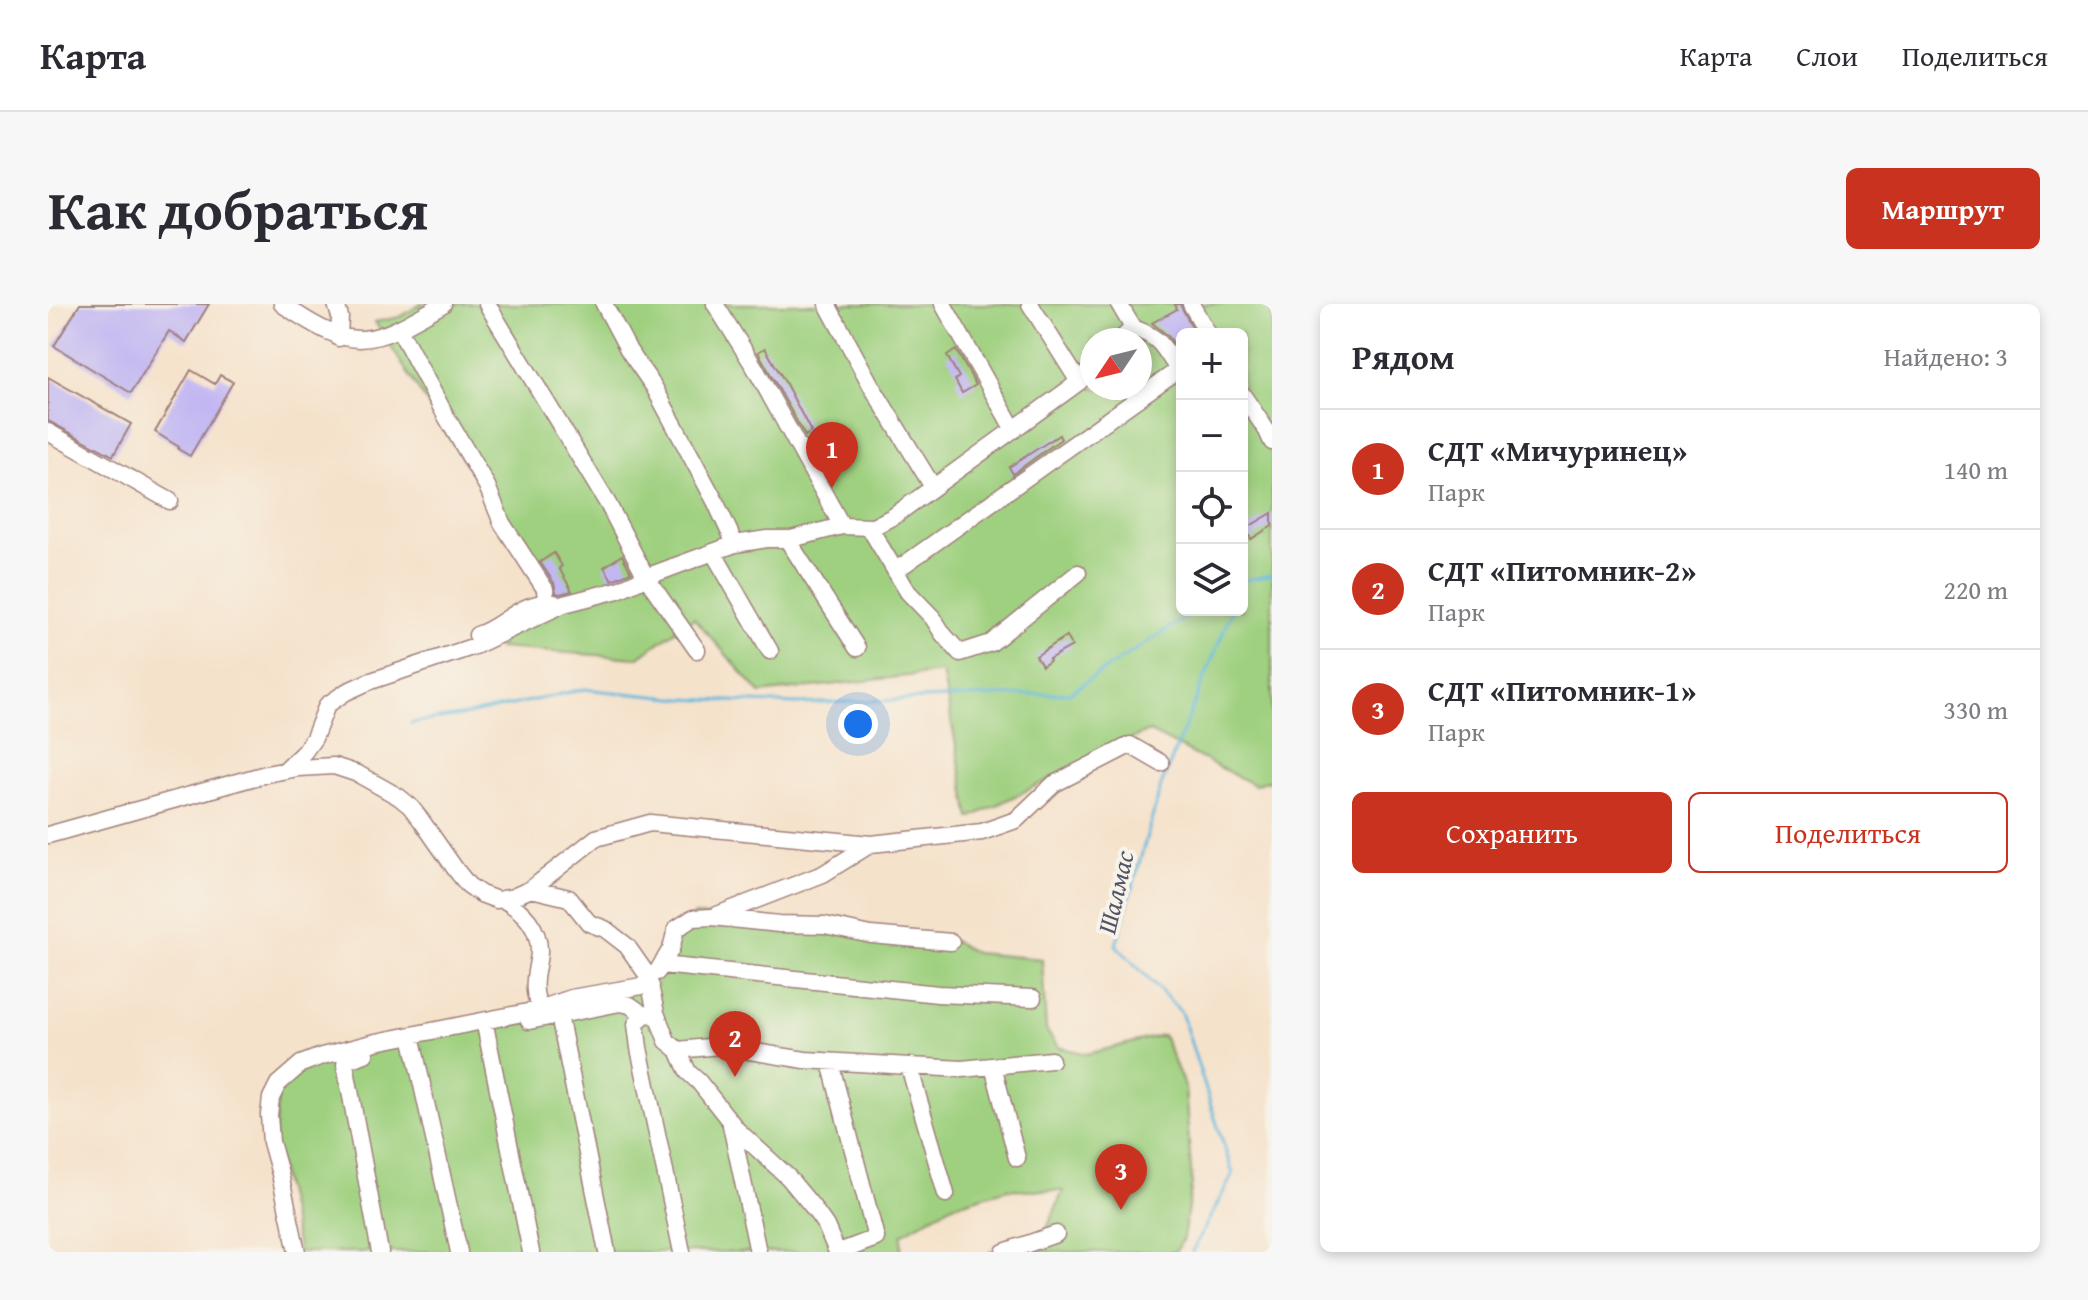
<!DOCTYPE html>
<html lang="ru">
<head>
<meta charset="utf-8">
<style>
  :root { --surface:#fff; --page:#f7f7f7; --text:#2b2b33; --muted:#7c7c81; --line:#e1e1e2; --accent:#c8321e }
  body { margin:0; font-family:"Gentium Book Plus",serif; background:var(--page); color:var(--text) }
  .controls { position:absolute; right:24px; top:24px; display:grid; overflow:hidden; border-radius:12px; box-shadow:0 4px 12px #0003 }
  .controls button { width:72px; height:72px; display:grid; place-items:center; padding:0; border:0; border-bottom:2px solid var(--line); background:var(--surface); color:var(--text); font:40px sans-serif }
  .compass { position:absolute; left:1032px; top:24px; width:72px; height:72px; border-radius:50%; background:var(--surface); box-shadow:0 4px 12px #0003; rotate:235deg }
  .you { position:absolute; left:810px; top:420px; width:28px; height:28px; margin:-20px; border:6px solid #fff; border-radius:50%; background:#1a73e8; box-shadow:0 0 0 12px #1a73e833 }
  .badge { display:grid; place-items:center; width:52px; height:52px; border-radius:50%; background:var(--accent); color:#fff; font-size:26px; font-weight:700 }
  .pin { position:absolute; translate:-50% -66px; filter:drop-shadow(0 2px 4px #0008) }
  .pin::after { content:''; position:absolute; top:42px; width:28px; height:24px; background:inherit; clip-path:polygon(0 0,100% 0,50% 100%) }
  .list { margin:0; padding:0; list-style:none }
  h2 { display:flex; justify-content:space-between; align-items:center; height:104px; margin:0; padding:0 32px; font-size:34px }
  h2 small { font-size:26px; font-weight:400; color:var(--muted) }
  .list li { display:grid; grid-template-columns:52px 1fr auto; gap:24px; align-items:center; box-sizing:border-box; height:120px; padding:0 32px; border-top:2px solid var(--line) }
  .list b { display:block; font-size:30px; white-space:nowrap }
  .list p { margin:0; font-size:26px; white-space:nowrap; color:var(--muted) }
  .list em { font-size:26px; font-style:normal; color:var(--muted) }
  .actions { display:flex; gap:16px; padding:24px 32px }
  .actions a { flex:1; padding:18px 0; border:2px solid var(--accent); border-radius:12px; text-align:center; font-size:28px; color:var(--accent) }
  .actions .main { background:var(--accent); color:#fff }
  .icon { flex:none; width:44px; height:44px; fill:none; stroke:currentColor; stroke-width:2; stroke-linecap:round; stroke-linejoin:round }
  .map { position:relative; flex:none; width:1224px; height:948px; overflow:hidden; border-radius:12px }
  header { display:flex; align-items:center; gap:48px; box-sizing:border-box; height:112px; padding:0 40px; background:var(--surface); border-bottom:2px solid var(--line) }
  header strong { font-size:38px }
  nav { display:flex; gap:44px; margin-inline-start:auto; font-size:28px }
  .intro { display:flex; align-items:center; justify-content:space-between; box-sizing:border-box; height:192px; padding:0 48px }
  h1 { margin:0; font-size:56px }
  .button { padding:20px 36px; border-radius:12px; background:var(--accent); color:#fff; font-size:28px; font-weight:700 }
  main { display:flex; gap:48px; padding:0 48px }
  aside { flex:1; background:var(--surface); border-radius:12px; box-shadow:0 4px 12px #0003 }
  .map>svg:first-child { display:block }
  .green { fill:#9fd07f; stroke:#747855; stroke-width:2; fill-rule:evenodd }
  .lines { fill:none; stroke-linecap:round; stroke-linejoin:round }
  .stream { stroke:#60b7dd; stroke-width:3 }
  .building { fill:#c2b7f2 }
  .minor-casing { stroke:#a0807b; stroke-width:19 }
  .minor { stroke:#fff; stroke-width:16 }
  .labels { text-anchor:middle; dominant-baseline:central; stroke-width:8; stroke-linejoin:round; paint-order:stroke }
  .water-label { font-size:26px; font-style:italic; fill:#525469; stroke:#f7f3e8 }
</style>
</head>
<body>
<header>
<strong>Карта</strong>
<nav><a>Карта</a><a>Слои</a><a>Поделиться</a></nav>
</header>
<div class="intro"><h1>Как добраться</h1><a class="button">Маршрут</a></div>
<main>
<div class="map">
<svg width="1224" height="948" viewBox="0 0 1224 948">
  <rect width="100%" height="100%" fill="#f7f3e8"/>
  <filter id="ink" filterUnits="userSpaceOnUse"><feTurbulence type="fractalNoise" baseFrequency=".0125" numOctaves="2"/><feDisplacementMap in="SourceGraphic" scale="16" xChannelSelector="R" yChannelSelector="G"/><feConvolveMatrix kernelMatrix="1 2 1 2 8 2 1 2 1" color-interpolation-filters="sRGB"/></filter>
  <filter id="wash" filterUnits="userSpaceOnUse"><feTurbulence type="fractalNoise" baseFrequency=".006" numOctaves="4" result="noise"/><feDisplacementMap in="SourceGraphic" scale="32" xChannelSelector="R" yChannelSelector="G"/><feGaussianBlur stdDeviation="1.8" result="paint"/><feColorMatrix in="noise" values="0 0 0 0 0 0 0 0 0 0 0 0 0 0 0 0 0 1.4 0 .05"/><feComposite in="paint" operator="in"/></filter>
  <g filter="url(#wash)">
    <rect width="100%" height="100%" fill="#f5e2cb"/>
    <path class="green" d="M373 0H1224V475L1206 481 1100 427 922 514 894 368 712 389 646 314 589 354 450 344 498 284 327 18 352 13ZM1134 30H1194V306H1134ZM1044 36H1092V84H1044Z
      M646 611 903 636 927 649 994 655 998 726 1010 743 1039 750 1115 731 1137 784 1144 879 1135 934 1128 948H941L998 927 1015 887 960 885 905 901 854 930 853 948H251L226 837 230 784 254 762 605 676Z"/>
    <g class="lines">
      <path class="stream" d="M1194 280 1196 276 1224 271
        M363 419 419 411 536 385 635 395 748 400 1021 389 1149 306
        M1144 948 1185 870 1133 708 1068 641 1113 482 1184 306"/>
    </g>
    <g id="blocks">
      <path class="building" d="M32 0H161L138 38 121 27 83 89 6 42Z
        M1127 0H1132L1147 29 1134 30V52L1120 32 1104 19 1129 5Z
        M717 44 737 78 763 128 757 132 710 48Z
        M908 46 928 81 914 89 907 76 911 73 899 52Z
        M143 66 167 80 172 71 185 78 142 152 130 145 131 143 107 128Z
        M0 73 83 120 65 152 0 117Z
        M1011 131 1013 135 965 170 961 163Z
        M1224 209V222L1203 235 1197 225Z
        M506 249 514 262 511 264 524 287 512 290 508 289 506 279 492 258Z
        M574 251 583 268 564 276 556 263Z
        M1019 332 1024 342 1001 355 1002 357 994 362 988 352Z"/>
    </g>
  </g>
  <g filter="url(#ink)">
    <use href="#blocks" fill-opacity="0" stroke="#a0807b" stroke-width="2"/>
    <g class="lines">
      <g class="minor-casing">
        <path id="minor" d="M234 0C307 50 321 43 395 0
          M288 0 292 13 291 34
          M439 0 560 200 598 273 649 346
          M556 0 581 47 606 83 667 197 687 240
          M667 0 707 64 794 222
          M779 0 824 83 885 183
          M895 0 966 126
          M982 0 1031 78
          M1071 0 1085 24 1072 36
          M1143 0 1160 30
          M351 25 399 114 439 182 454 219 497 285 498 299
          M1194 90 1219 127 1224 138
          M0 128 122 197
          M821 223 860 288 885 314 895 330 912 349 943 339 1030 269
          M739 235 809 344
          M665 248 722 347
          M847 267 1130 66C1115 42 1112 33 1085 24
          M429 331C456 323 472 296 506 299
          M237 466 256 448 266 434 279 401 298 388 320 378 427 342 516 300 570 286 598 273 687 240 719 235H743L794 222 825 223 846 212 1031 78 1044 64
          M0 531 218 470 250 464 286 462 310 470 351 493 362 502 373 516 408 566 420 581 433 590 449 596 465 593 483 585 521 594 541 619 557 625 579 642 600 672 608 709 619 737 630 746 640 768 651 778 689 826 740 873 764 902 778 922 789 948
          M483 585 548 534 602 519 823 540 934 528 968 516 1006 480 1082 441 1113 459
          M454 595C475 606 492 624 491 649 490 661 485 675 487 687 487 693 490 699 493 705
          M669 611 775 570 823 540
          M614 661 890 690 985 694
          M609 668 623 645 628 625 645 614 664 613 731 620 777 621 823 631 903 638
          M511 711 559 948
          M596 711 588 720 591 744 634 948
          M481 717 572 699 582 701 596 711 608 709
          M438 726 483 948
          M365 740 411 948
          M630 746 671 742 757 756 914 765 1003 756
          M317 750 300 756 297 760 332 948
          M782 758 828 934 791 948
          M861 762 898 890
          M945 762 969 854
          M683 821 710 948
          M249 948 232 870 223 838 221 811 223 794 230 780 253 760 274 752 328 738 485 707 523 694 594 682H603
          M956 948 1008 930"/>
      </g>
      <use href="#minor" class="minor"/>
    </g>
  </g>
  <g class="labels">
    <g class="water-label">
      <text transform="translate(1067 588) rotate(-77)">Шалмас</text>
    </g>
  </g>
</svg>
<div class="controls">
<button>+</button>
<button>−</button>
<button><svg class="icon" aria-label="locate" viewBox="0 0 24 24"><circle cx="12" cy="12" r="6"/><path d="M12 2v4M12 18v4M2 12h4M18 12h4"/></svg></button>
<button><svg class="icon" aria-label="layers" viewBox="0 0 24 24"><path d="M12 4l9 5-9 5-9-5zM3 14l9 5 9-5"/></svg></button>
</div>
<svg class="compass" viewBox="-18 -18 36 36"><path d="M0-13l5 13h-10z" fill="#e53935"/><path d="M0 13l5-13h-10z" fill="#7c7c81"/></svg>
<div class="you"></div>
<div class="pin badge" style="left:784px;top:184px">1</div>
<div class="pin badge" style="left:687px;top:773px">2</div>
<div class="pin badge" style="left:1073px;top:906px">3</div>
</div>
<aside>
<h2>Рядом<small>Найдено: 3</small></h2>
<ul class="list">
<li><span class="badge">1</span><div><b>СДТ «Мичуринец»</b><p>Парк</p></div><em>140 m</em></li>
<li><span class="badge">2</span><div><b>СДТ «Питомник-2»</b><p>Парк</p></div><em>220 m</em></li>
<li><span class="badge">3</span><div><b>СДТ «Питомник-1»</b><p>Парк</p></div><em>330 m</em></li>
</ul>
<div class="actions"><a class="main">Сохранить</a><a>Поделиться</a></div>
</aside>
</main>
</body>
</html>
